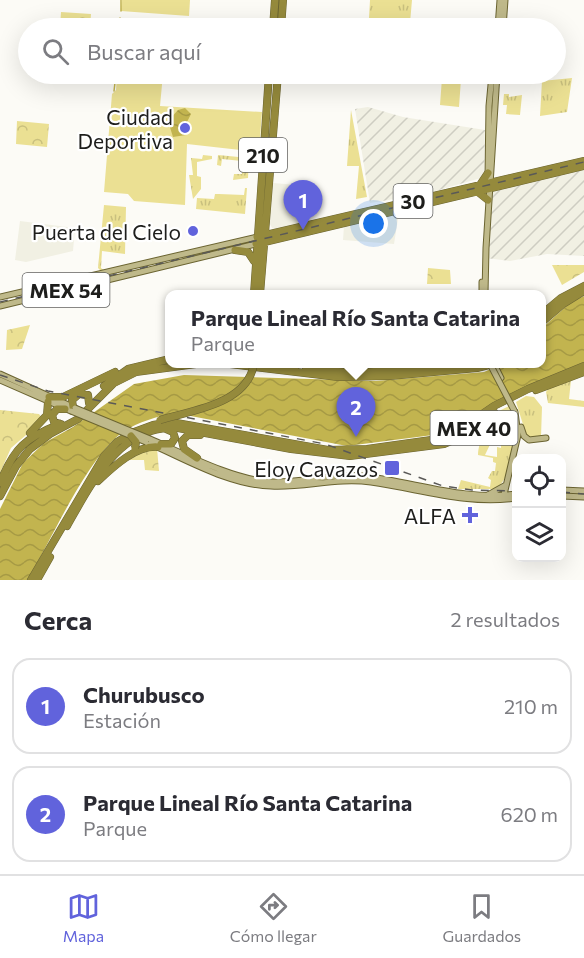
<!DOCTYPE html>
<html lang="es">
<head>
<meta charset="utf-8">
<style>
  :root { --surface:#fff; --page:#f7f7f7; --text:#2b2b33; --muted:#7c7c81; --line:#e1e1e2; --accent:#6163dc }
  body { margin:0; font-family:Commissioner,sans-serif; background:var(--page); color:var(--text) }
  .controls { position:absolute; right:18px; bottom:18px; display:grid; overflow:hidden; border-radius:12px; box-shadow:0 6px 24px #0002 }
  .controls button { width:54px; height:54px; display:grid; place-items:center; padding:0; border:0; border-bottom:2px solid var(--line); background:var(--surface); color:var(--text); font:30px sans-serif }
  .you { position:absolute; left:374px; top:224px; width:21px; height:21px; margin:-15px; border:4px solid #fff; border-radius:50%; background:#1a73e8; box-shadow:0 0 0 9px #1a73e833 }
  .badge { display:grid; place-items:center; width:39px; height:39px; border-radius:50%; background:var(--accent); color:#fff; font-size:20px; font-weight:700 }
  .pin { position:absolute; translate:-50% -50px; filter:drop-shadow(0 2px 3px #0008) }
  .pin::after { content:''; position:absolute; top:32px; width:21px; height:18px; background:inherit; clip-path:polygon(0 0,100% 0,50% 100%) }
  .popup { position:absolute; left:165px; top:290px; width:381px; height:78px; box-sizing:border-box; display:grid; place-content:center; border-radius:12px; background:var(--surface); filter:drop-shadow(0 2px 4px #0005); font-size:20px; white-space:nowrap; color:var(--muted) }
  .popup b { font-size:22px; color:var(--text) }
  .popup::after { content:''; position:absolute; left:50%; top:100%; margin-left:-12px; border:12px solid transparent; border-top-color:var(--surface) }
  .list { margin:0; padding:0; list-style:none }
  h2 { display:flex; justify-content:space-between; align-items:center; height:78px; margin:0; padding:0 24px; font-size:26px }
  h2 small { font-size:20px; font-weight:400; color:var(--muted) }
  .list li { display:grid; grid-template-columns:39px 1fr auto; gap:18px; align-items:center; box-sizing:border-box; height:96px; margin:0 12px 12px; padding:0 12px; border:2px solid var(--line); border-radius:18px }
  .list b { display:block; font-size:22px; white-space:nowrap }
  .list p { margin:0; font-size:20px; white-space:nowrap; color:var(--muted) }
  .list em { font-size:20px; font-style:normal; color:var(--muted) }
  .icon { flex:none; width:33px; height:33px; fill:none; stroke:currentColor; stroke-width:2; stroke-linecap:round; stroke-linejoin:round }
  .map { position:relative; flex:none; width:584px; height:580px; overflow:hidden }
  .search { position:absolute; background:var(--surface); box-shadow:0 6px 24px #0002; left:18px; right:18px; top:18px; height:66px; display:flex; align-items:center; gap:15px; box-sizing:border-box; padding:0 21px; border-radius:33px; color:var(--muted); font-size:22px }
  .sheet { height:294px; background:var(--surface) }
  nav { display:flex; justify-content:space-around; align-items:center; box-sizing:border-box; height:84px; border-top:2px solid var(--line); background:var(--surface); font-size:16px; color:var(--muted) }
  nav a { display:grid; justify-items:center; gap:3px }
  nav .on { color:var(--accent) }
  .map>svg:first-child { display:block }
  .built { fill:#f1f0e3 }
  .industrial { fill:url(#industrial-furrows) }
  .grass { fill:url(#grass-tufts) }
  .park { fill:url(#park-crowns) }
  .pitch { fill:#ebe093 }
  .water { fill:url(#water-waves) }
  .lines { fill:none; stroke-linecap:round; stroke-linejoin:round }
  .stream { stroke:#c2b44f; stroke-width:1.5 }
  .major-casing { stroke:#6b6431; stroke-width:7 }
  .highway-casing { stroke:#6b6431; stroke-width:8 }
  .major { stroke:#bfb98a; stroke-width:5 }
  .highway { stroke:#958a3c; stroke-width:7 }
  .rail { stroke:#5a5957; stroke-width:1.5; stroke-dasharray:8 8; stroke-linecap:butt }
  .major-bridge-casing { stroke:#6b6431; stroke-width:7; stroke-linecap:butt }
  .highway-bridge-casing { stroke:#6b6431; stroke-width:8; stroke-linecap:butt }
  .major-bridge { stroke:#bfb98a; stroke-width:5 }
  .highway-bridge { stroke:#958a3c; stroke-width:7 }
  .poi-dot { fill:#6163dc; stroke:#fff; stroke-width:2 }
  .labels { text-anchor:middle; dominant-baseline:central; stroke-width:4.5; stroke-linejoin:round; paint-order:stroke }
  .shield { fill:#fff; stroke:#626260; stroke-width:1.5 }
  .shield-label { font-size:20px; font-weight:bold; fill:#1e1e1c }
  .poi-label { font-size:21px; fill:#1e1e1c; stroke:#fff; text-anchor:end }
</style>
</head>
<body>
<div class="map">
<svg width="584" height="580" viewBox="0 0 584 580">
  <defs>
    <pattern id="industrial-furrows" width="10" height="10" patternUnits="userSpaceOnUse" patternTransform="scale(1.5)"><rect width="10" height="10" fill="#f1f0e3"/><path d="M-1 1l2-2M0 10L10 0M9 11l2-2" fill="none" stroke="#cecdc2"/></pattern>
    <pattern id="grass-tufts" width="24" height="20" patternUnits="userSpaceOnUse" patternTransform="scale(1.5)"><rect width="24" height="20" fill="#ebe093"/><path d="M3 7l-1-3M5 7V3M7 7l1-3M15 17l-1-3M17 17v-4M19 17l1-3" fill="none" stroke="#c9c07e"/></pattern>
    <pattern id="park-crowns" width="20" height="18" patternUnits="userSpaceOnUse" patternTransform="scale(1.5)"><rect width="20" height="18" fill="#ebe093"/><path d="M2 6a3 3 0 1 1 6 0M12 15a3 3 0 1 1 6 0" fill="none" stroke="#c9c07e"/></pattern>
    <pattern id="water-waves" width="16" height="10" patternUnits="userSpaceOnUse" patternTransform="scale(1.5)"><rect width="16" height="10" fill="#c2b44f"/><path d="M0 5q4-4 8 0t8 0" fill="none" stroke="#a69a44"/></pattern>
  </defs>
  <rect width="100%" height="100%" fill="#fcfbf6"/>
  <path class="built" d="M273 183 310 186 307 222 278 230 272 228 269 222Z
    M399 213 394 244 343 240 344 226Z
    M20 221 75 228 73 251 26 262 15 260Z"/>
  <path class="industrial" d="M368 107 403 117 485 130 484 173 481 178 425 194 370 203 355 109Z
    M584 163V256L547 254 510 261 486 258 491 186Z"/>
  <path class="grass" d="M370 0H412L410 23 369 18Z
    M572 78 567 112 540 116 542 81Z
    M504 94H509V97L522 95 520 115 506 114 507 105H503Z
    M351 110 367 197 356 199 359 166H347Z
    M203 155 212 156V159L197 162V176L201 177V189L193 199 189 175H193L191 158 202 159Z
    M218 155 249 158 248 178 233 180 234 174H242V161L222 159 221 166 217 165Z
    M245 188H247L245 214 196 209 197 198 214 199 215 194H219L244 195Z
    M104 205 126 207 125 254 102 251 101 268 105 271H101L98 268Z
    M571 380 569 399 584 401V407L548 403 546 392 550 386Z
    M526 396 534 397 542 407 541 437 531 439 526 434 516 402Z
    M509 406C518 425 515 477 495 489H458L461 480 490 487 491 480 488 478 492 471H495L496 463 493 462V458L478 455C479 442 482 434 496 432L485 455 497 457V447L501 448V436L505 435V421L493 414Z"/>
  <path class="park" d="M61 12 91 14 90 28H60Z
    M17 121 49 124 47 147 16 144Z
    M552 265H584V272L562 285Z
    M428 268 450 270 451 284H427Z
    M30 325 22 349 6 350 7 330Z
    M0 410 39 414 42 418 40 423 11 448 0 473Z
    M157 448 159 471 145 470 144 460H129L146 450Z"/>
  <path class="pitch" d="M122 0H190L189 16 121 11Z
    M121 18 167 22 166 28H120Z
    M117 74H163L160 106 262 112 259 152 187 144 185 205 134 201 128 194 104 192 112 94 116 90Z
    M442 78 461 79 459 107 440 105Z"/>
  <path class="water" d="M185 108 191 114 185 126 186 135 173 137 168 121 178 110Z
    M584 296V363L539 381 478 414 459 427 433 435 347 446 175 413C157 417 139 421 123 432 88 457 53 536 30 576L27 580H0V509L23 463 44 443 73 427 134 384 184 375 376 381 484 372 502 364H542V328L571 302Z"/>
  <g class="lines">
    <path class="stream" d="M121 11V0
      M119 28 120 18
      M114 91 116 74"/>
    <g class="major-casing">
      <path id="major" d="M498 28 500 0
        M503 28 505 0
        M488 175 489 106 492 74
        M482 294V282
        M485 294 486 248 497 74
        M0 297 257 237
        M0 306 256 244
        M494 364 501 378
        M0 374 75 408
        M0 380 71 411
        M521 427 524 436 529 440 546 438
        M150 439C184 454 234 480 271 482 302 483 332 473 362 476 415 482 464 501 516 494
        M146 442C184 458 228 485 271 486 304 488 337 477 371 482 421 489 466 505 516 498
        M562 490 584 491
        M488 495 506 485
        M562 496 584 497
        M503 499 518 435 515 412"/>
    </g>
    <g class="highway-casing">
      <path id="highway" d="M273 28 275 0
        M281 28 283 0
        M480 185 488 173
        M478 192 488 200
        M257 237 584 161
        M256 244 584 166
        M235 250 248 252 254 261
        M254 294 269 74
        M260 294 278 74
        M542 314 561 298 584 286
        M542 322 563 304 584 291
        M230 364 338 377 390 376 477 368 493 364
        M272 364 295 367
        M306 369 358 373 453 364
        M104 386 128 369 170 359
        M536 390 584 372
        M49 397H63L115 372
        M73 407 72 400 79 394 88 395 89 403
        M61 424 54 422 52 415 57 409H65
        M30 433 47 415 48 402
        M161 444H171L175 438 173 432 164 428
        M197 458 184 449 182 441 188 435H200
        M98 481C113 467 136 445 158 447
        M0 483C14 448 25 438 60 424
        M0 496 16 466 30 449 50 434 78 419 114 383 136 372 196 364
        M67 526C91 484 121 423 178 428L291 449 350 456 444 444 465 435 494 412
        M31 580 104 456 117 442 134 432 153 425 171 422 328 450 367 449 431 440 453 434 494 406 528 389 584 366
        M37 580 50 557"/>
    </g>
    <use href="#major" class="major"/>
    <use href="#highway" class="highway"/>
    <path class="rail" d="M0 302 584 162
      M0 375 48 391 325 444 443 486 472 490 516 491
      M562 492 584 494"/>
    <g class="major-bridge-casing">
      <path id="major-bridge" d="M490 364 515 412
        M75 408 150 439
        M71 411 146 442"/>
    </g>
    <g class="highway-bridge-casing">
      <path id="highway-bridge" d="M160 420C193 410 247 404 254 364
        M131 436 136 442 135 448"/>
    </g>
    <use href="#major-bridge" class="major-bridge"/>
    <use href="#highway-bridge" class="highway-bridge"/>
  </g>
  <g class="poi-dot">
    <circle cx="185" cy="128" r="6"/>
    <circle cx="193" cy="231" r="6"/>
    <rect x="384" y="460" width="16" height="16" rx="3"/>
    <path d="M467 506h6v6h6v6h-6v6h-6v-6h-6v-6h6z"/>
  </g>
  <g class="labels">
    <g class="shield">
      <rect x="239" y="138" width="48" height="34" rx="4.5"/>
      <rect x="393.5" y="184" width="39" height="34" rx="4.5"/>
      <rect x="22.5" y="273" width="87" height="34" rx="4.5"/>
      <rect x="430.5" y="411" width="87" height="34" rx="4.5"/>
    </g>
    <g class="shield-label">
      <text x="263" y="155">210</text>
      <text x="413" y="201">30</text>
      <text x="66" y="290">MEX 54</text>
      <text x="474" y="428">MEX 40</text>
    </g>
    <g class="poi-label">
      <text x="173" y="116">Ciudad<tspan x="173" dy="24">Deportiva</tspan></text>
      <text x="181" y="231">Puerta del Cielo</text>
      <text x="378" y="468">Eloy Cavazos</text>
      <text x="456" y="515">ALFA</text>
    </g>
  </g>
</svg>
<div class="controls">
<button><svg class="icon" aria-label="locate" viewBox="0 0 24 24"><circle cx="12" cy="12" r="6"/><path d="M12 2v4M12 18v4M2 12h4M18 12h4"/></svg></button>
<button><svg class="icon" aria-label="layers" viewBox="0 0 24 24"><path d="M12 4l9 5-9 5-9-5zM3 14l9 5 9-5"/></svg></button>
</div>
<div class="you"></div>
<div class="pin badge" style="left:303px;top:230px">1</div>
<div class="pin badge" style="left:356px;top:437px">2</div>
<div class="popup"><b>Parque Lineal Río Santa Catarina</b>Parque</div>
<div class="search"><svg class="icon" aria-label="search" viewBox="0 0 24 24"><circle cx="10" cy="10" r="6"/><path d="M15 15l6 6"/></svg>Buscar aquí</div>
</div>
<section class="sheet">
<h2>Cerca<small>2 resultados</small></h2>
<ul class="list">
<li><span class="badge">1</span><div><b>Churubusco</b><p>Estación</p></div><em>210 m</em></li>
<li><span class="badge">2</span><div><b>Parque Lineal Río Santa Catarina</b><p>Parque</p></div><em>620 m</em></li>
</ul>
</section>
<nav>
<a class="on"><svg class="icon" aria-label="map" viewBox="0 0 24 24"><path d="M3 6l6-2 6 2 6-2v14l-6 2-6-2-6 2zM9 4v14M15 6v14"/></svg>Mapa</a>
<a><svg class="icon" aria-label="directions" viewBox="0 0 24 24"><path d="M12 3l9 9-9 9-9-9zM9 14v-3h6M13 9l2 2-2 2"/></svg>Cómo llegar</a>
<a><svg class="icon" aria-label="saved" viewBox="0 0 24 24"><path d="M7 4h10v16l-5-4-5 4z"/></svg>Guardados</a>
</nav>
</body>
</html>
